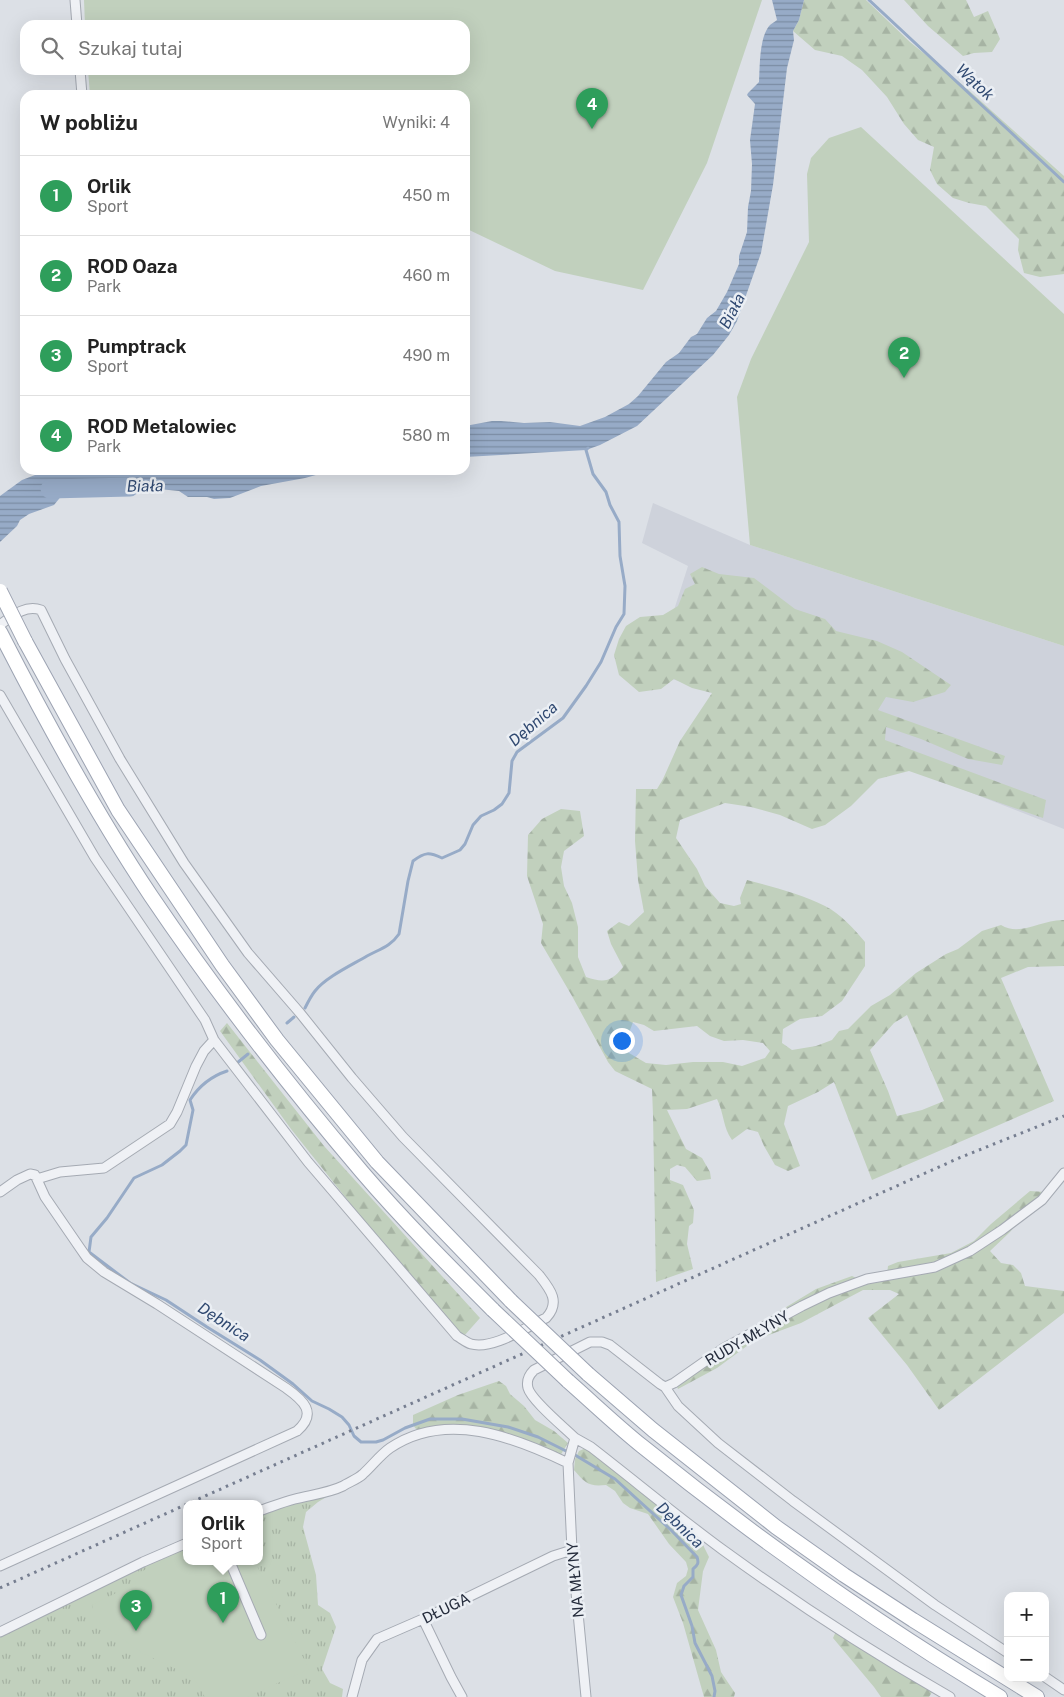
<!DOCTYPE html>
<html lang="pl">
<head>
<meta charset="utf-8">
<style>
  :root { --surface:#fff; --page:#f6f6f6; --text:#222; --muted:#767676; --line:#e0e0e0; --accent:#b45309 }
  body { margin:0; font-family:"Public Sans",sans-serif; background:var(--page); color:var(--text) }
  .controls { position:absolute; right:15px; bottom:15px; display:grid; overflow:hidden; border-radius:10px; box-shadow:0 5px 20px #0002 }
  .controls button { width:45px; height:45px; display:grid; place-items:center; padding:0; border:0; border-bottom:1px solid var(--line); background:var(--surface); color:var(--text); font:25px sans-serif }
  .you { position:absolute; left:621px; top:1040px; width:18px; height:18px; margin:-12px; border:4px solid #fff; border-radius:50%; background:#1a73e8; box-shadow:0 0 0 8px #1a73e833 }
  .badge { display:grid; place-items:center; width:32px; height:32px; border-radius:50%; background:var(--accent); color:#fff; font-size:16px; font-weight:700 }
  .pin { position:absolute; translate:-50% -41px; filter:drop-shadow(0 1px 2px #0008) }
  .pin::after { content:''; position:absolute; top:26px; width:18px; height:15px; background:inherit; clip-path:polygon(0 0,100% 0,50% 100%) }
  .popup { position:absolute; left:183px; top:1500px; width:80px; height:65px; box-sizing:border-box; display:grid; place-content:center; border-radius:10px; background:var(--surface); filter:drop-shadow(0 1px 4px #0005); font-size:16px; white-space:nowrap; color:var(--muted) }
  .popup b { font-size:19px; color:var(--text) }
  .popup::after { content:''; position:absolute; left:50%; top:100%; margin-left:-10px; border:10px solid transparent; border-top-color:var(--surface) }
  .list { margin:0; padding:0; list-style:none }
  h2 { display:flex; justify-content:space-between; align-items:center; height:65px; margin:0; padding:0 20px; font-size:21px }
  h2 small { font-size:16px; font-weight:400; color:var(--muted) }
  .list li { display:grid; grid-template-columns:32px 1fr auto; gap:15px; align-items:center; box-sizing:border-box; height:80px; padding:0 20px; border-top:1px solid var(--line) }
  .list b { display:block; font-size:19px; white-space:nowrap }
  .list p { margin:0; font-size:16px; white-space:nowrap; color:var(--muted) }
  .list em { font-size:16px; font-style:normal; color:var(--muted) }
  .icon { flex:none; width:28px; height:28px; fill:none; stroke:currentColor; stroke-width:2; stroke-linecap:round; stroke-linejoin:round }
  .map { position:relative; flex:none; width:1064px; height:1697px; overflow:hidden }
  .search { position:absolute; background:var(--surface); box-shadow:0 5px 20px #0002; left:20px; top:20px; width:450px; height:55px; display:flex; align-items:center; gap:12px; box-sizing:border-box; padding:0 18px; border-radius:15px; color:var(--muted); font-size:19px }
  .panel { position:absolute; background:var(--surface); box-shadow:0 5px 20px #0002; left:20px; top:90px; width:450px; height:385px; border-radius:15px }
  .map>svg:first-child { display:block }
  .built { fill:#ced2db }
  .grass { fill:url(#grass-tufts) }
  .forest { fill:url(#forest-firs); fill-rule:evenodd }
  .garden { fill:#c1d0bd }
  .water { fill:url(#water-rules) }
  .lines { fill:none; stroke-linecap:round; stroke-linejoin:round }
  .stream { stroke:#97abc7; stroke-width:3 }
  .river { stroke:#97abc7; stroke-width:19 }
  .minor-casing { stroke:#a5aab3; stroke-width:11 }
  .primary-casing { stroke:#9ca3b2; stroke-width:16 }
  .minor { stroke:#eff1f5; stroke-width:9 }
  .primary { stroke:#fff; stroke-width:14 }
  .rail { stroke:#767e90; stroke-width:3; stroke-dasharray:2.5 5; stroke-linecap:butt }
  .primary-bridge-casing { stroke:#9ca3b2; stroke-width:16; stroke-linecap:butt }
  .primary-bridge { stroke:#fff; stroke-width:14 }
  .labels { text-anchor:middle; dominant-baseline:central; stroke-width:5; stroke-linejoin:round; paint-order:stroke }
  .street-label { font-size:15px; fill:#262d3d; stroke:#ebeff4 }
  .water-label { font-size:16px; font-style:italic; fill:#304971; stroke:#ebeff4 }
</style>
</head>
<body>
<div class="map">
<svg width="1064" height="1697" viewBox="0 0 1064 1697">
  <defs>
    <pattern id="grass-tufts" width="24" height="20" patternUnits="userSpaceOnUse" patternTransform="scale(1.25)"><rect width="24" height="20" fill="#c1d0bd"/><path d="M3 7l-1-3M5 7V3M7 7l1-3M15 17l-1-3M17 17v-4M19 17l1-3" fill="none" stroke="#a6b3a3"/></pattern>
    <pattern id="forest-firs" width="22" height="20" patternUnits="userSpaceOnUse" patternTransform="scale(1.25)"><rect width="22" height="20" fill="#c1d0bd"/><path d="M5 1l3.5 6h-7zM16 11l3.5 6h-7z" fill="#a6b3a3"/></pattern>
    <pattern id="water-rules" width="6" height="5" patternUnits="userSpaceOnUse" patternTransform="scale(1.25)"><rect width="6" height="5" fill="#97abc7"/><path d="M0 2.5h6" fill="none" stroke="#7b8ca3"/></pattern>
  </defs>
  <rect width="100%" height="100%" fill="#dce0e6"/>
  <path class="built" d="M653 503 750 545 1064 646V829L715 693 654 673 688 566 642 543Z"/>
  <path class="grass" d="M335 1492 318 1502 306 1512 303 1527 316 1575 318 1605 330 1613 336 1627 322 1669 330 1683 343 1689 342 1697H0V1634L187 1546V1562H259V1514Z"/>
  <path class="forest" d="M804 0H866L910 42 964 86 1064 176V274L1040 277 1024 273 1018 250 1019 239 986 206 969 203 953 198 937 184 930 170 934 147 918 140 904 124 887 97 862 70 842 56 815 50 793 31 799 20Z
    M904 0H966L974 17 988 11 1000 39 992 52 974 53 963 56 928 26Z
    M702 567 719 574 754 578 795 609 825 619 836 631 877 641 902 652 951 685 945 692 913 702 886 697 878 710 1005 756 1002 765 968 759 921 739 886 727 885 740 1046 800 1043 818 909 771 878 779 851 806 825 825 812 829 780 815 751 807 725 803 680 820 676 838 697 869 705 886 720 903 734 906 741 904 740 898 747 880C773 887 801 894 825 906 841 914 854 929 865 942V966L842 1001 822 1016 800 1019 783 1029 782 1043 792 1050 816 1046 832 1040 839 1031 848 1029 871 1006 890 995 916 973 946 954 958 949 982 931 1001 925C1021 937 1042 919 1064 920V966L1028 967 1001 978 1054 1101 872 1180 834 1082 818 1092 788 1106 784 1124 800 1166 788 1171 775 1165 764 1146 758 1132 747 1129 732 1140C723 1128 724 1113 717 1099L687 1109 667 1110 686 1149 702 1158 710 1172 711 1179 697 1181 685 1167 677 1165 670 1169V1180L683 1185 694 1210 693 1223 689 1226 687 1244 693 1269 656 1282 653 1115 652 1089 615 1071 608 1062 572 996 541 943 543 924 527 876 528 835 542 819 561 809 580 811 584 836 564 851 561 867 564 886 572 903 578 927V957L586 977C604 983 611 982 623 967L611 944 607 931 619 922 629 926 644 912 638 880 635 841 636 789H657L663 779 680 741 712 693 692 688 674 679 661 689 639 692 619 675 614 655 619 639 626 626 640 617 663 615 678 606 685 589 695 584 690 574ZM907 1015 944 1101 922 1110 897 1116 888 1091 870 1050 894 1023ZM633 1022 644 1025 654 1031 697 1026 710 1036 724 1041 743 1040 763 1043 770 1051 765 1058 742 1066 723 1062H693L666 1065 646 1063 629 1053 625 1044Z
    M227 1023 324 1146 480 1318 464 1336 458 1332 369 1227 291 1129 220 1031Z
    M1030 1191 1045 1192 1010 1232 990 1251 1001 1263 1013 1265 1021 1273 1025 1286 1064 1291V1313L939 1410 907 1365 868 1318 899 1294 890 1290H863L801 1323 755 1340 717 1368 678 1389 675 1382 741 1340 745 1332 816 1289 852 1276 861 1280 887 1275 888 1266 898 1262 951 1253 974 1241 991 1224Z
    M499 1381 506 1386 510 1394 524 1406 535 1420 554 1431 568 1443 560 1456 483 1428 451 1424 419 1430 416 1429 413 1425V1415L458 1395Z
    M586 1448 689 1528 700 1539 709 1557 703 1571 698 1610 716 1650 721 1672 735 1693 734 1697H704L683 1623 673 1597 677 1583 686 1576 688 1569 686 1562 669 1544 648 1514 630 1508 623 1503 615 1491 606 1485C589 1487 585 1483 574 1470L575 1459 579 1451Z
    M837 1629 934 1689 929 1697H881L874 1687 833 1638Z"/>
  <path class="garden" d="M84 0H762L707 163 643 290 555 271 465 228V95H90L88 70H465V25H85Z
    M861 127 1064 314V646L750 545 737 397 751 359 809 242 807 174 811 158 829 138Z
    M187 1550V1562H255L309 1669 247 1697H205L193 1677 142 1653 95 1619 92 1605 136 1583 132 1576Z"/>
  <path class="water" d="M772 0H804L799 20 793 31 794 40 787 68 773 185 761 253 737 321 729 335 713 355 637 426 600 445 586 450 465 457V426L492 421H501L524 423 550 422 580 426 605 417 629 404 638 396 666 362 679 353 691 337 697 334 707 318 716 311 727 292 739 264V256L747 232 748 207 751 191 752 164 750 140 755 104 747 95 748 93 759 82C760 66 759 37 770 25 772 23 775 22 777 20Z
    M48 470H177C184 473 195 470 203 470 246 472 290 470 334 470L305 478 261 486 230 498 214 499 207 497H188L179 491 149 488 125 491 112 487 74 488 63 494 54 505 29 514 20 520 17 526 0 542V496L22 480Z"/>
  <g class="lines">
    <path class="stream" d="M869 0 1064 182
      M305 1008C308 1002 311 996 315 991 326 977 352 965 367 956 380 949 391 946 399 934L408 881 413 861C425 852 429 852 442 858L460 850 465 844 473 825 481 816 494 810 502 804 509 793 512 761 517 752 563 718 586 686 601 662 616 627 624 614 625 586 620 556 619 522 610 505 606 492 593 474 586 450 588 448
      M287 1023 294 1017
      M237 1063 248 1054
      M227 1071C212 1076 199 1086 190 1100L193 1110 186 1145 180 1151 162 1165 134 1178 107 1218 91 1237 89 1252 130 1283 166 1300 207 1327 260 1360 293 1384 312 1401 329 1409 342 1417 349 1425 354 1436 361 1442H376L383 1440 405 1428 430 1419H462L508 1427 538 1437 566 1451
      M575 1455 615 1479 671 1530 697 1557C699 1563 698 1565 693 1569V1577L684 1586 681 1595 692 1626 695 1643 712 1676 715 1691 714 1697"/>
    <path class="river" d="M50 489 130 487"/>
    <g class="minor-casing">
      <path id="minor" d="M75 0 77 25
        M80 70 82 95
        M0 625C12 616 26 604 41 610L65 659 120 759 184 863 248 953 300 1013 352 1078 403 1137 539 1275C550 1289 561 1302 546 1318 526 1327 493 1350 471 1344 467 1343 462 1339 457 1336L308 1162 214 1040 205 1020 95 858 0 695
        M37 1179 60 1172 104 1168 170 1124 177 1112 196 1066 204 1051 214 1040
        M0 1192 17 1180 30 1174 35 1175 45 1197 80 1248 87 1258 104 1272 157 1304 286 1388C303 1400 318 1413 297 1431L0 1566
        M665 1387 678 1406 718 1443 793 1501 935 1605 1008 1653
        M575 1438 591 1447C635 1481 678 1517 723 1550 796 1603 871 1652 950 1697
        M259 1511C271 1507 283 1502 295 1499 310 1495 329 1493 343 1486 349 1482 358 1479 363 1474 372 1466 380 1455 390 1448 446 1410 514 1437 568 1463
        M230 1562 261 1635
        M423 1619 451 1677 462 1697
        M0 1632 143 1562 187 1543
        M1045 1677 1064 1690
        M352 1697 362 1660 377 1639 423 1619 553 1556 572 1550
        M586 1697 572 1550 568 1463 575 1438C565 1428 531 1400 528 1388 526 1380 529 1375 534 1370L590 1342H602L610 1345 660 1384 665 1387 674 1383 724 1348 802 1306 829 1293 867 1279 935 1267 970 1251 1002 1230 1042 1200 1064 1173"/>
    </g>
    <g class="primary-casing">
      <path id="primary" d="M0 632C46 722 95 812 151 896 216 992 287 1084 362 1172 403 1220 448 1265 493 1310
        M25 641 118 810 222 965 277 1040 377 1162 511 1301
        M588 1374 653 1430 776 1527 844 1575 913 1620 1037 1697
        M568 1381C593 1403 617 1426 642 1446 756 1538 875 1622 1000 1697"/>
    </g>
    <use href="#minor" class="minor"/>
    <use href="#primary" class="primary"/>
    <path class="rail" d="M0 1588 959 1158 1064 1116"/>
    <g class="primary-bridge-casing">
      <path id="primary-bridge" d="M0 591 25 641
        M511 1301 588 1374
        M493 1310 568 1381"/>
    </g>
    <use href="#primary-bridge" class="primary-bridge"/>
  </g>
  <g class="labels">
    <g class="street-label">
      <text transform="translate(747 1338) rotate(-30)">RUDY-MŁYNY</text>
      <text transform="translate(575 1580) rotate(-95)">NA MŁYNY</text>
      <text transform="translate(446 1608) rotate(-26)">DŁUGA</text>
    </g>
    <g class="water-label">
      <text transform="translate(975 82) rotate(43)">Wątok</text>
      <text transform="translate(732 311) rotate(-62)">Biała</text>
      <text transform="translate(145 486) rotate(-1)">Biała</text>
      <text transform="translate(533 724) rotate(-41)">Dębnica</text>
      <text transform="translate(224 1322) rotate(33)">Dębnica</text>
      <text transform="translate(680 1525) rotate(44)">Dębnica</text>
    </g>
  </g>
</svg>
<div class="controls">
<button>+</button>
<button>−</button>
</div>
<div class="you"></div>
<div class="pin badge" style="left:223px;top:1623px;background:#2e9e5b">1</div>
<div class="popup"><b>Orlik</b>Sport</div>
<div class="pin badge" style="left:904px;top:378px;background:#2e9e5b">2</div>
<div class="pin badge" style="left:136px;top:1631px;background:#2e9e5b">3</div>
<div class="pin badge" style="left:592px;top:129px;background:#2e9e5b">4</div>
<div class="search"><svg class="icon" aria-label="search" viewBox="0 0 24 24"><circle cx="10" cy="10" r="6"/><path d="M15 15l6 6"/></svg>Szukaj tutaj</div>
<section class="panel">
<h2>W pobliżu<small>Wyniki: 4</small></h2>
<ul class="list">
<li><span class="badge" style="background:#2e9e5b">1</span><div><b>Orlik</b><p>Sport</p></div><em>450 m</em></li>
<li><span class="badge" style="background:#2e9e5b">2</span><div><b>ROD Oaza</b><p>Park</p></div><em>460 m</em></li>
<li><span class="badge" style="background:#2e9e5b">3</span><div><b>Pumptrack</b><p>Sport</p></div><em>490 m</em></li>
<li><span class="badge" style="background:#2e9e5b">4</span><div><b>ROD Metalowiec</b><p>Park</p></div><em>580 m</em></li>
</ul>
</section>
</div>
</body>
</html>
